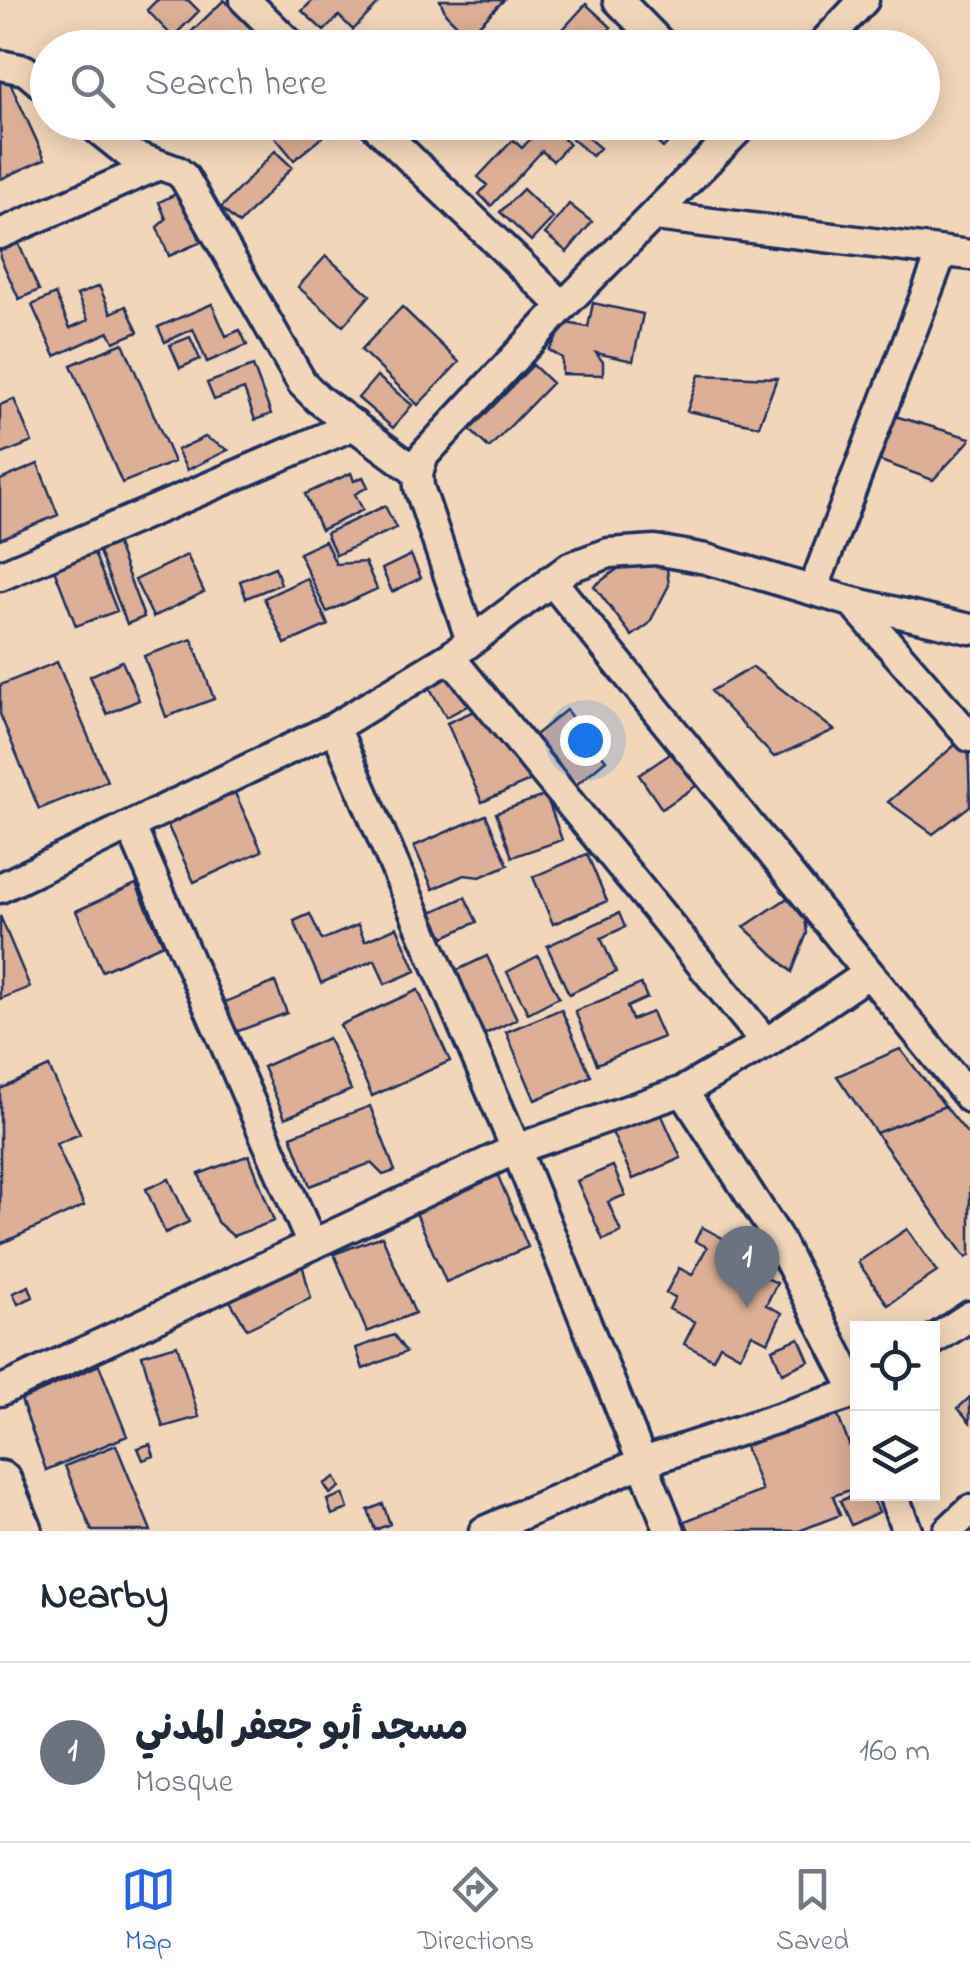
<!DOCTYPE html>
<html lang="en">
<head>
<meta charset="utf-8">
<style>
  :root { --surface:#fff; --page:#f2f2f3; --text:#1f2937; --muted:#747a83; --line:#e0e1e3; --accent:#2563eb }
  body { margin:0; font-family:"Indie Flower","Playpen Sans Arabic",sans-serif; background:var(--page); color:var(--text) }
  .controls { position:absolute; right:30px; bottom:30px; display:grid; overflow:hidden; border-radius:0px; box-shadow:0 5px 25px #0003 }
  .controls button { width:90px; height:90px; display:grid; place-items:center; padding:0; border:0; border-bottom:2px solid var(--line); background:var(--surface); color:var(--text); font:50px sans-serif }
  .you { position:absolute; left:585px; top:740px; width:35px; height:35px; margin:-25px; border:8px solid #fff; border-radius:50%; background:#1a73e8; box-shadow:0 0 0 15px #1a73e833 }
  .badge { display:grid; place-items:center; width:65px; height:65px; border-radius:50%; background:var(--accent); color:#fff; font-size:32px; font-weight:700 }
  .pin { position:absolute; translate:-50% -82px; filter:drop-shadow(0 2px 5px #0008) }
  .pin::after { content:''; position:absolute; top:52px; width:35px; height:30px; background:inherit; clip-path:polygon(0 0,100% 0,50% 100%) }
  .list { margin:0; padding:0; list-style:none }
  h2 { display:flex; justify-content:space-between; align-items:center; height:130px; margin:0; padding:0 40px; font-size:42px }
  h2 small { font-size:32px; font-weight:400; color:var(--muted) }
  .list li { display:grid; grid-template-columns:65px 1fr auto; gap:30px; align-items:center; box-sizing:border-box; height:180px; padding:0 40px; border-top:2px solid var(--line) }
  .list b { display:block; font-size:38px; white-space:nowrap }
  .list p { margin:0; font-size:32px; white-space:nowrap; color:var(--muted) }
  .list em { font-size:32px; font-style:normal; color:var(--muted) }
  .icon { flex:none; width:55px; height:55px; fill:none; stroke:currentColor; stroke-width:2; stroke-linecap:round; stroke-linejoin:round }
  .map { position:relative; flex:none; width:970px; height:1531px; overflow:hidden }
  .search { position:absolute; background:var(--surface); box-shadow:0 5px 25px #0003; left:30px; right:30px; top:30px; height:110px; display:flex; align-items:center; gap:25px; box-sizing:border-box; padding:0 35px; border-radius:55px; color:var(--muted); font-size:38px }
  .sheet { height:310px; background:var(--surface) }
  nav { display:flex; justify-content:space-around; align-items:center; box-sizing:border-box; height:140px; border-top:2px solid var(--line); background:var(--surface); font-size:28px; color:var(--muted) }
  nav a { display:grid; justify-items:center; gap:5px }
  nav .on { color:var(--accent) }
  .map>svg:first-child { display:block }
  .building { fill:#ddaf96; stroke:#1b2f5e; stroke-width:2.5 }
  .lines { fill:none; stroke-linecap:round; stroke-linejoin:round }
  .minor-casing { stroke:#1b2f5e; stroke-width:35 }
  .primary-casing { stroke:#1b2f5e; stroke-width:50 }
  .minor { stroke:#f2d6b9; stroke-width:28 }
  .primary { stroke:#f2d6b9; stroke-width:42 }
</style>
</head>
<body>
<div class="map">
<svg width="970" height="1531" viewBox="0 0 970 1531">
  <rect width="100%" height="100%" fill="#f2d6b9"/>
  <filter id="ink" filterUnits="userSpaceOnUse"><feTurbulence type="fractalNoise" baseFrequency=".01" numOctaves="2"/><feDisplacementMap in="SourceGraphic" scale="20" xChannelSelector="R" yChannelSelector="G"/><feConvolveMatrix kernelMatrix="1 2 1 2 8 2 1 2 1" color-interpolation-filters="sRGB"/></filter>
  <g filter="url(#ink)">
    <path class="building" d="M157 0H188L199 11 173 37 147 10Z
      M224 0 265 39 257 48H199L187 36Z
      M313 0H378L380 2 353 30 339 16 324 31 302 11Z
      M440 0H504L468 36 446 14Z
      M586 4 611 27 593 48H546Z
      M6 74 45 159 1 179 0 77Z
      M271 122H335L337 125 294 160 266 126Z
      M528 122H547L569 144 553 161 542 151 491 206 479 194 487 185 478 177 513 140 522 148 534 135 524 127Z
      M553 122H589L581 132 600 148 592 156Z
      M635 122H686L663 148Z
      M275 151 292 167 239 224 221 208Z
      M523 189 553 218 531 241 500 212Z
      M180 192 201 242 169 256 157 227 166 219 159 202Z
      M569 204 592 222 567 252 545 234Z
      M17 240 39 290 19 299 0 257V248Z
      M326 256 370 295 343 326 298 287Z
      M99 286 111 313 126 306 138 332 114 342 109 332 55 356 32 305 55 294 70 328 88 320 77 295Z
      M593 303 643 314 633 361 596 353 603 362V375L562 374V358L549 350 566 323 588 327Z
      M212 304 226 336 240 330 247 345 207 362 193 329 165 342 158 327Z
      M402 307 459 362 418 405 361 350Z
      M190 337 200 359 180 368 170 345Z
      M123 343 174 462 122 483 71 365Z
      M533 365 552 383 489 448 470 430Z
      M253 366 271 414 255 420 244 389 214 400 207 383Z
      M699 375 777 378 759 426 687 411Z
      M377 376 412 405 393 428 358 398Z
      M14 399 32 442 0 455V405Z
      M881 412 970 438V440L933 480 864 455Z
      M205 437 228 450 187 470 177 450Z
      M38 464 58 515 0 539V480Z
      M351 473 354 481 363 477 368 487 355 494 363 510 321 530 305 494Z
      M385 506 396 528 336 555 326 533Z
      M114 537 144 617 127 624 96 544Z
      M325 541 336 564 365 562 377 589 327 612 299 553Z
      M94 553 117 611 76 626 54 569Z
      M187 555 204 592 153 617 135 580Z
      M411 555 421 578 392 592 382 569Z
      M634 557 666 561 669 585 649 624 632 636 594 586Z
      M275 567 281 584 246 598 240 581Z
      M307 578 328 625 285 644 264 598Z
      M192 639 214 699 166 717 144 656Z
      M122 661 139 700 107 714 90 676Z
      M57 662 107 781 39 809 0 714V685Z
      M753 667 834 730 774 757 711 691Z
      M449 669 469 705 446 717 426 681Z
      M476 710 532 780 482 802 447 723Z
      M566 710 606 760 576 785 535 735Z
      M968 734 970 806 933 834 888 802Z
      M673 752 696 786 662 809 639 775Z
      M234 791 262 851 194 882 166 822Z
      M546 795 562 840 512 857 496 813Z
      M486 815 508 865 480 877 464 875 433 889 414 846Z
      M587 854 607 901 553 924 533 877Z
      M136 884 163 944 102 971 76 911Z
      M801 889 807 933 792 972 744 927Z
      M465 897 477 922 444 937 432 912Z
      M619 913 625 927 601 938 616 972 569 994 547 946Z
      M310 914 322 940 358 925 365 941 397 927 416 971 385 984 375 960 321 983 294 921Z
      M0 916 30 987 0 999Z
      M487 956 517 1019 483 1035 453 972Z
      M538 956 559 997 528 1013 507 972Z
      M275 982 287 1013 236 1032 225 1002Z
      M641 984 647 998 627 1007 632 1020 652 1012 663 1037 597 1064 575 1011Z
      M418 990 450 1061 372 1096 340 1025Z
      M561 1009 591 1076 535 1100 506 1032Z
      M328 1038 351 1090 285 1118 263 1067Z
      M900 1049 945 1106 876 1133 837 1076Z
      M49 1067 80 1134 56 1144 84 1206 0 1244V1089Z
      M370 1106 395 1171 383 1175 371 1163 310 1186 291 1136Z
      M945 1106 970 1137V1255L966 1258 876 1133Z
      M659 1109 681 1158 633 1179 611 1130Z
      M249 1155 274 1221 233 1236 217 1222 199 1174Z
      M613 1166 625 1195 608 1202 621 1232 603 1240 577 1181Z
      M496 1171 528 1247 446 1282 413 1206Z
      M169 1179 189 1222 165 1233 146 1189Z
      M702 1227 739 1247 732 1261 777 1283 766 1305 782 1313 768 1342 752 1334 740 1356 720 1345 713 1359 684 1344 695 1322 669 1309 675 1297 666 1293 679 1268 692 1275 707 1247 695 1241Z
      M907 1229 937 1272 888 1305 858 1262Z
      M382 1236 415 1313 367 1332 334 1254Z
      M302 1264 311 1298 247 1329 230 1301Z
      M29 1286 33 1297 18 1304 13 1293Z
      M394 1335 406 1352 363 1369 356 1348Z
      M799 1338 809 1361 782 1373 772 1349Z
      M177 1345 199 1417 163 1427 142 1355Z
      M99 1365 127 1436 46 1470 21 1400Z
      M970 1397V1422L958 1408Z
      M832 1401 858 1467V1487L833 1496 840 1515 799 1531H689L685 1521 762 1491 741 1436Z
      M150 1444 154 1456 143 1460 138 1448Z
      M116 1445 151 1531H92L65 1466Z
      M335 1477 340 1487 330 1494 324 1484Z
      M858 1493 870 1494 879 1512 851 1525 840 1501Z
      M343 1494 348 1509 332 1515 327 1500Z
      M383 1504 390 1524 375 1530 368 1510Z"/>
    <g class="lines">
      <g class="minor-casing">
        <path id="minor" d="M245 0 294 48
          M618 0 665 48
          M819 48 864 0
          M0 65 25 70 48 89
          M89 122 129 154 177 171 184 177 302 383 318 399 418 473
          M372 122 563 306
          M656 216 970 255
          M0 234 159 165
          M0 576 354 425
          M551 580 869 973 766 1043
          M813 590 942 252
          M852 602 970 737
          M471 641 419 487 418 473 424 455 563 306 746 122
          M335 727 516 1149 670 1531
          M131 827 312 1245
          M0 888 335 727 450 657 570 567 609 553 655 550 706 559 852 602 970 629
          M869 973 970 1098
          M683 1091 776 1235 858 1395
          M932 1341 970 1316
          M0 1391 516 1149 683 1091 766 1043 450 657
          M893 1494 907 1531
          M484 1531 643 1462 858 1392
          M948 1531 970 1510"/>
      </g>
      <g class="primary-casing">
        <path id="primary" d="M0 1483 20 1531"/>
      </g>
      <use href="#minor" class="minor"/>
      <use href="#primary" class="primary"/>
    </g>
  </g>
</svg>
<div class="controls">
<button><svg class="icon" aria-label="locate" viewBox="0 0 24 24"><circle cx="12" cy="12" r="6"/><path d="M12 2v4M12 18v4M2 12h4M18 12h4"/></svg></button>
<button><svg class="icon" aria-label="layers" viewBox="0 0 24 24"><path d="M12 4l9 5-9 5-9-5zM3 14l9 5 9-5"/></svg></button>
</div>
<div class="you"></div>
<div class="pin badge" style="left:747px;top:1308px;background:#6b7280">1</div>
<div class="search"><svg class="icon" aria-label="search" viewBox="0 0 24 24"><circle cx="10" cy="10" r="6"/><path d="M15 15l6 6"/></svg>Search here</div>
</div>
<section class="sheet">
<h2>Nearby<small></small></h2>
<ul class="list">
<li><span class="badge" style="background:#6b7280">1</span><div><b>مسجد أبو جعفر المدني</b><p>Mosque</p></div><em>160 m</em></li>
</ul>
</section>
<nav>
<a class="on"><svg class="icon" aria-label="map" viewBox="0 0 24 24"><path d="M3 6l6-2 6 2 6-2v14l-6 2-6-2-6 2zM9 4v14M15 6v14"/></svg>Map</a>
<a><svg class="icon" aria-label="directions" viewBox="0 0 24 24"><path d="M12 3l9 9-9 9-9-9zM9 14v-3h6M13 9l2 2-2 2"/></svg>Directions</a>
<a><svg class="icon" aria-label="saved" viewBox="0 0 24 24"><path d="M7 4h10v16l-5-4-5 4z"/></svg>Saved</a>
</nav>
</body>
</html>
